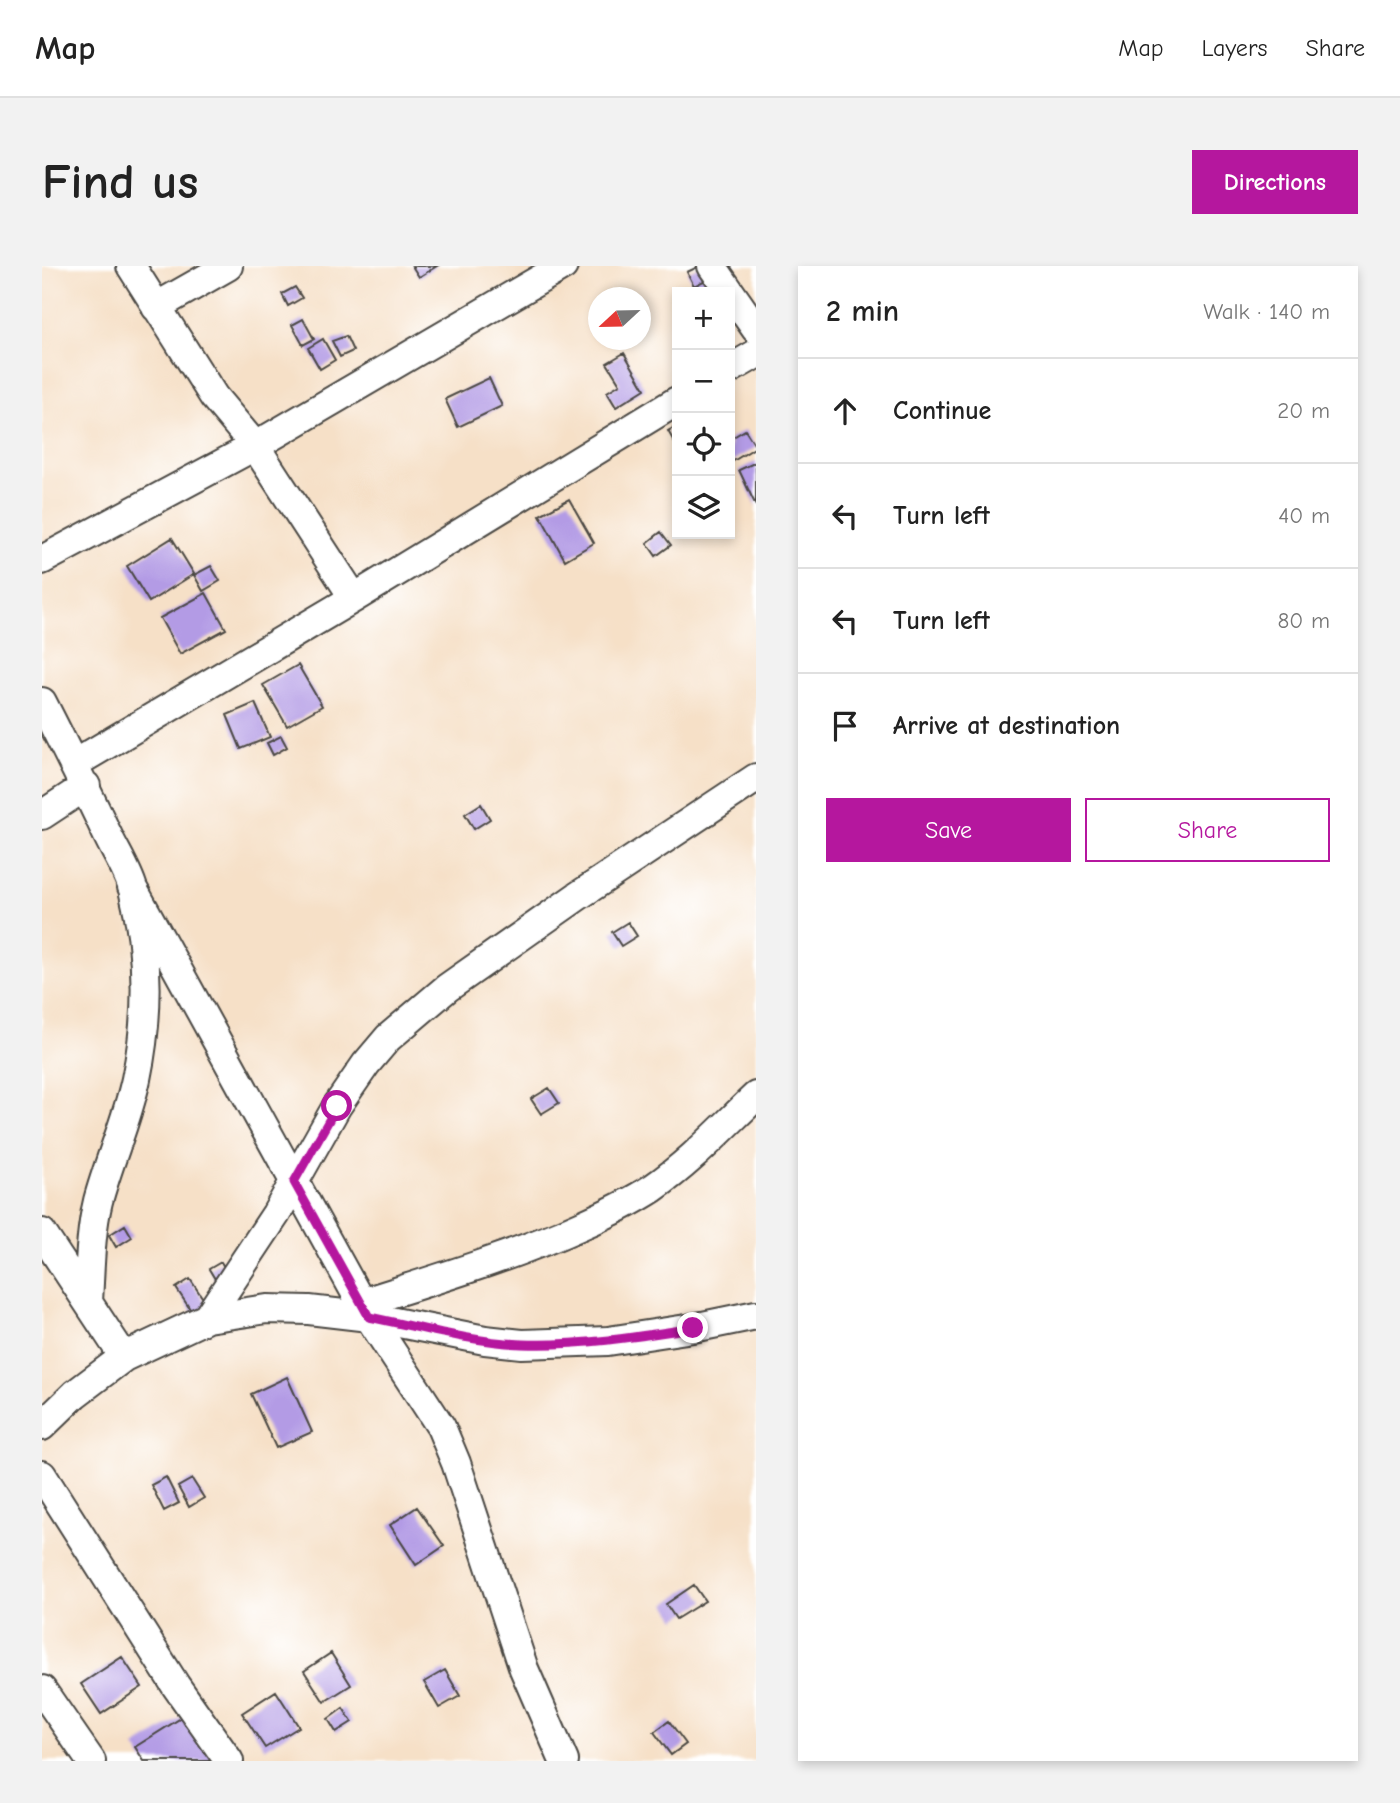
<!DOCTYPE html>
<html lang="en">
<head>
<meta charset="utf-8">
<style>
  :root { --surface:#fff; --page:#f2f2f2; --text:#222; --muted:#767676; --line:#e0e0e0; --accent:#b5179e }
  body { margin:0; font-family:"Comic Neue",sans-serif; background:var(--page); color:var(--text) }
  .controls { position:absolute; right:21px; top:21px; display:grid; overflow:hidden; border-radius:0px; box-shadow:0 4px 10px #0003 }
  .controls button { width:63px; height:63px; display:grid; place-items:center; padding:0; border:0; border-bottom:2px solid var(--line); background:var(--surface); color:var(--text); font:35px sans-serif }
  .compass { position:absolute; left:546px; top:21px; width:63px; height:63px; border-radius:50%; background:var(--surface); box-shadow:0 4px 10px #0003; rotate:248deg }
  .stop { position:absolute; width:21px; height:21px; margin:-16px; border:5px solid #b5179e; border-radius:50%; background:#fff }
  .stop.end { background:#b5179e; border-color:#fff; box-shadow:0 2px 7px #0008 }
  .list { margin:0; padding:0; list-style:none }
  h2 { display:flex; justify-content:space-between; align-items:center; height:91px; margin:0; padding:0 28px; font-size:30px }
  h2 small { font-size:23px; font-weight:400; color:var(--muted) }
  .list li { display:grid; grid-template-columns:46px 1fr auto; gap:21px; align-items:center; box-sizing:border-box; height:105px; padding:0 28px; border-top:2px solid var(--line) }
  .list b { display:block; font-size:26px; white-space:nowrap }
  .list em { font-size:23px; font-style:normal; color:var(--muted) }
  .actions { display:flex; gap:14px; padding:21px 28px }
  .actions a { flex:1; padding:16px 0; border:2px solid var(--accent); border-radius:0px; text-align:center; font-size:24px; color:var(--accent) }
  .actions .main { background:var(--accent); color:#fff }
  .icon { flex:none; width:38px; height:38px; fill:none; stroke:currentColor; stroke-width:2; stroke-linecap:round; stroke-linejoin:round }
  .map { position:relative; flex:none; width:714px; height:1495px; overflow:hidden; border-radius:0px }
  header { display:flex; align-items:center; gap:42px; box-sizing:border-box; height:98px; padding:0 35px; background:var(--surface); border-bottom:2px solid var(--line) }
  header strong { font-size:33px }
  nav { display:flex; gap:38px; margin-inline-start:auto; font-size:24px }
  .intro { display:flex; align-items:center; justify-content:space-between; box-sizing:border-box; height:168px; padding:0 42px }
  h1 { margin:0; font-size:49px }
  .button { padding:18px 32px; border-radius:0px; background:var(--accent); color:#fff; font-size:24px; font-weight:700 }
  main { display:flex; gap:42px; padding:0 42px }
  aside { flex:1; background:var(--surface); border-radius:0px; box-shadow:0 4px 10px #0003 }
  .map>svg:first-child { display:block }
  .building { fill:#b39be5 }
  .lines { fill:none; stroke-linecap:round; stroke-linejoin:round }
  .street-casing { stroke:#494642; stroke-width:32 }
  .street { stroke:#fff; stroke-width:28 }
  .route { stroke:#b5179e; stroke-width:9 }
</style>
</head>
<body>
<header>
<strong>Map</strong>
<nav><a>Map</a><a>Layers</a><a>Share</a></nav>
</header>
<div class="intro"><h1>Find us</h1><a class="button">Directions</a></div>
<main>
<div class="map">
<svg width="714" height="1495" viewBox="0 0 714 1495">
  <rect width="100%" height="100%" fill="#fff"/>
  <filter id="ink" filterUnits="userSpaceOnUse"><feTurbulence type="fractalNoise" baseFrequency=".0143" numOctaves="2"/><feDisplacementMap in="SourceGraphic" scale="14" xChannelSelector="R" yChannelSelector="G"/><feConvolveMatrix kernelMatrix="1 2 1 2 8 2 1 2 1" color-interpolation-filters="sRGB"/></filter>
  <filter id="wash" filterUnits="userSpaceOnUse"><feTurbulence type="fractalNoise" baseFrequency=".00686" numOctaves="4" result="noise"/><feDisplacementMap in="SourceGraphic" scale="28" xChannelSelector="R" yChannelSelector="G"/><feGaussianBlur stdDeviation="1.57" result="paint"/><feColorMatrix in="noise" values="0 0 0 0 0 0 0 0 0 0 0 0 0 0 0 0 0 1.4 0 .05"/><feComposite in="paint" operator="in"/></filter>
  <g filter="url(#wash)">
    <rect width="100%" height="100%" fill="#f6e0c7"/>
    <g id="blocks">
      <path class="building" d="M370 0H395L377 11Z
        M658 0 668 12 652 20 645 6Z
        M253 21 260 32 246 40 240 28Z
        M261 53 272 73 261 79 250 59Z
        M304 70 311 85 298 91 290 75Z
        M281 73 293 94 278 103 266 82Z
        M582 87 603 123 574 141 565 126 578 118 565 97Z
        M447 112 460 140 416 161 403 133Z
        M635 160V181L626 165Z
        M703 164 714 181 688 197V173Z
        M714 196V240L697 204Z
        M527 233 552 277 523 294 498 249Z
        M619 266 629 279 614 290 605 277Z
        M130 272 152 308 107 336 85 300Z
        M169 300 178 315 161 325 152 309Z
        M164 327 184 363 138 388 118 352Z
        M256 399 280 440 245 460 221 419Z
        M213 437 228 471 199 483 185 449Z
        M239 470 245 481 231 489 225 477Z
        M439 538 448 553 432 563 423 548Z
        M586 656 595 670 579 680 570 666Z
        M507 822 517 837 499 848 489 833Z
        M83 959 90 971 74 981 67 969Z
        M179 996 197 1025 185 1033 167 1003Z
        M148 1013 170 1046 156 1055 134 1022Z
        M245 1111 270 1166 234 1182 209 1128Z
        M124 1211 137 1237 122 1245 109 1219Z
        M150 1213 162 1232 147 1241 136 1221Z
        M375 1241 402 1280 374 1299 348 1259Z
        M652 1319 663 1335 634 1353 624 1338Z
        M289 1387 309 1419 282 1436 262 1405Z
        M80 1391 100 1421 59 1448 39 1418Z
        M403 1404 418 1430 397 1442 382 1416Z
        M234 1425 257 1461 223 1482 200 1447Z
        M301 1442 310 1456 294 1466 286 1453Z
        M147 1447 177 1495H102L93 1481Z
        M627 1455 644 1478 629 1489 612 1466Z"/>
    </g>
  </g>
  <g filter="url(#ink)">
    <use href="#blocks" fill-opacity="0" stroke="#494642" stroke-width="2"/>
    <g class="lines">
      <g class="street-casing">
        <path id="street" d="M89 0 172 131 213 180 312 332
          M670 0 714 63
          M114 41 186 0
          M688 103 714 88
          M0 294 213 180 521 0
          M0 436C23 481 45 525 66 570 74 587 86 605 91 623 107 685 107 751 94 813 85 855 67 894 56 935 48 968 48 1003 46 1036
          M32 498 312 332 635 135
          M0 549 44 520
          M90 621 327 1051 399 1161 414 1197 482 1403 522 1495
          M0 967 82 1091
          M319 1037C394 1013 469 991 540 959 565 948 588 937 611 922 649 896 681 861 714 830
          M165 1052 234 948 295 840 324 798 346 772 405 722 536 630 714 512
          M0 1160 33 1128 82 1091 165 1052 225 1043 267 1044 327 1051 443 1074 480 1078 566 1075 651 1062 714 1049
          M0 1209 134 1420 187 1495
          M0 1424 49 1495"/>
      </g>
      <use href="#street" class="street"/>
    </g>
  </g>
  <g class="lines" filter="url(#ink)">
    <path class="route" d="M295 840 252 916 327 1051C377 1061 429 1076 480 1078 538 1080 594 1071 651 1062"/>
  </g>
</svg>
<div class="controls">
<button>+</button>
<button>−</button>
<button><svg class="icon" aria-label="locate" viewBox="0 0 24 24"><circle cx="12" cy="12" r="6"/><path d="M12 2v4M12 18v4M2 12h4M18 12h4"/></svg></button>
<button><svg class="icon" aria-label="layers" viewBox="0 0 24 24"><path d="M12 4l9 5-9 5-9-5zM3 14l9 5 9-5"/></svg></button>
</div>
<svg class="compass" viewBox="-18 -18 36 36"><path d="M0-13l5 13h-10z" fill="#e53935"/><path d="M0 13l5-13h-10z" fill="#767676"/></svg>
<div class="stop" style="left:295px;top:840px"></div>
<div class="stop end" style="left:651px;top:1062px"></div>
</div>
<aside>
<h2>2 min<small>Walk · 140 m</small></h2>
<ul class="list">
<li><svg class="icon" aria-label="ahead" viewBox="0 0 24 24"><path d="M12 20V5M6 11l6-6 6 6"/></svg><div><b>Continue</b></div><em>20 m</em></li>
<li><svg class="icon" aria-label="left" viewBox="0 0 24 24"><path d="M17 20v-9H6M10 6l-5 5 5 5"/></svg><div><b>Turn left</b></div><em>40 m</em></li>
<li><svg class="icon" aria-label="left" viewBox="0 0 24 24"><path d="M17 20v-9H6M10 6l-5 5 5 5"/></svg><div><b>Turn left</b></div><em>80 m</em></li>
<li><svg class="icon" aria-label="arrive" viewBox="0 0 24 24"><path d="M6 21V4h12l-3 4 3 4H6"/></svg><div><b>Arrive at destination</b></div></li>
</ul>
<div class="actions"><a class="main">Save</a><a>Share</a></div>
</aside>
</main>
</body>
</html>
